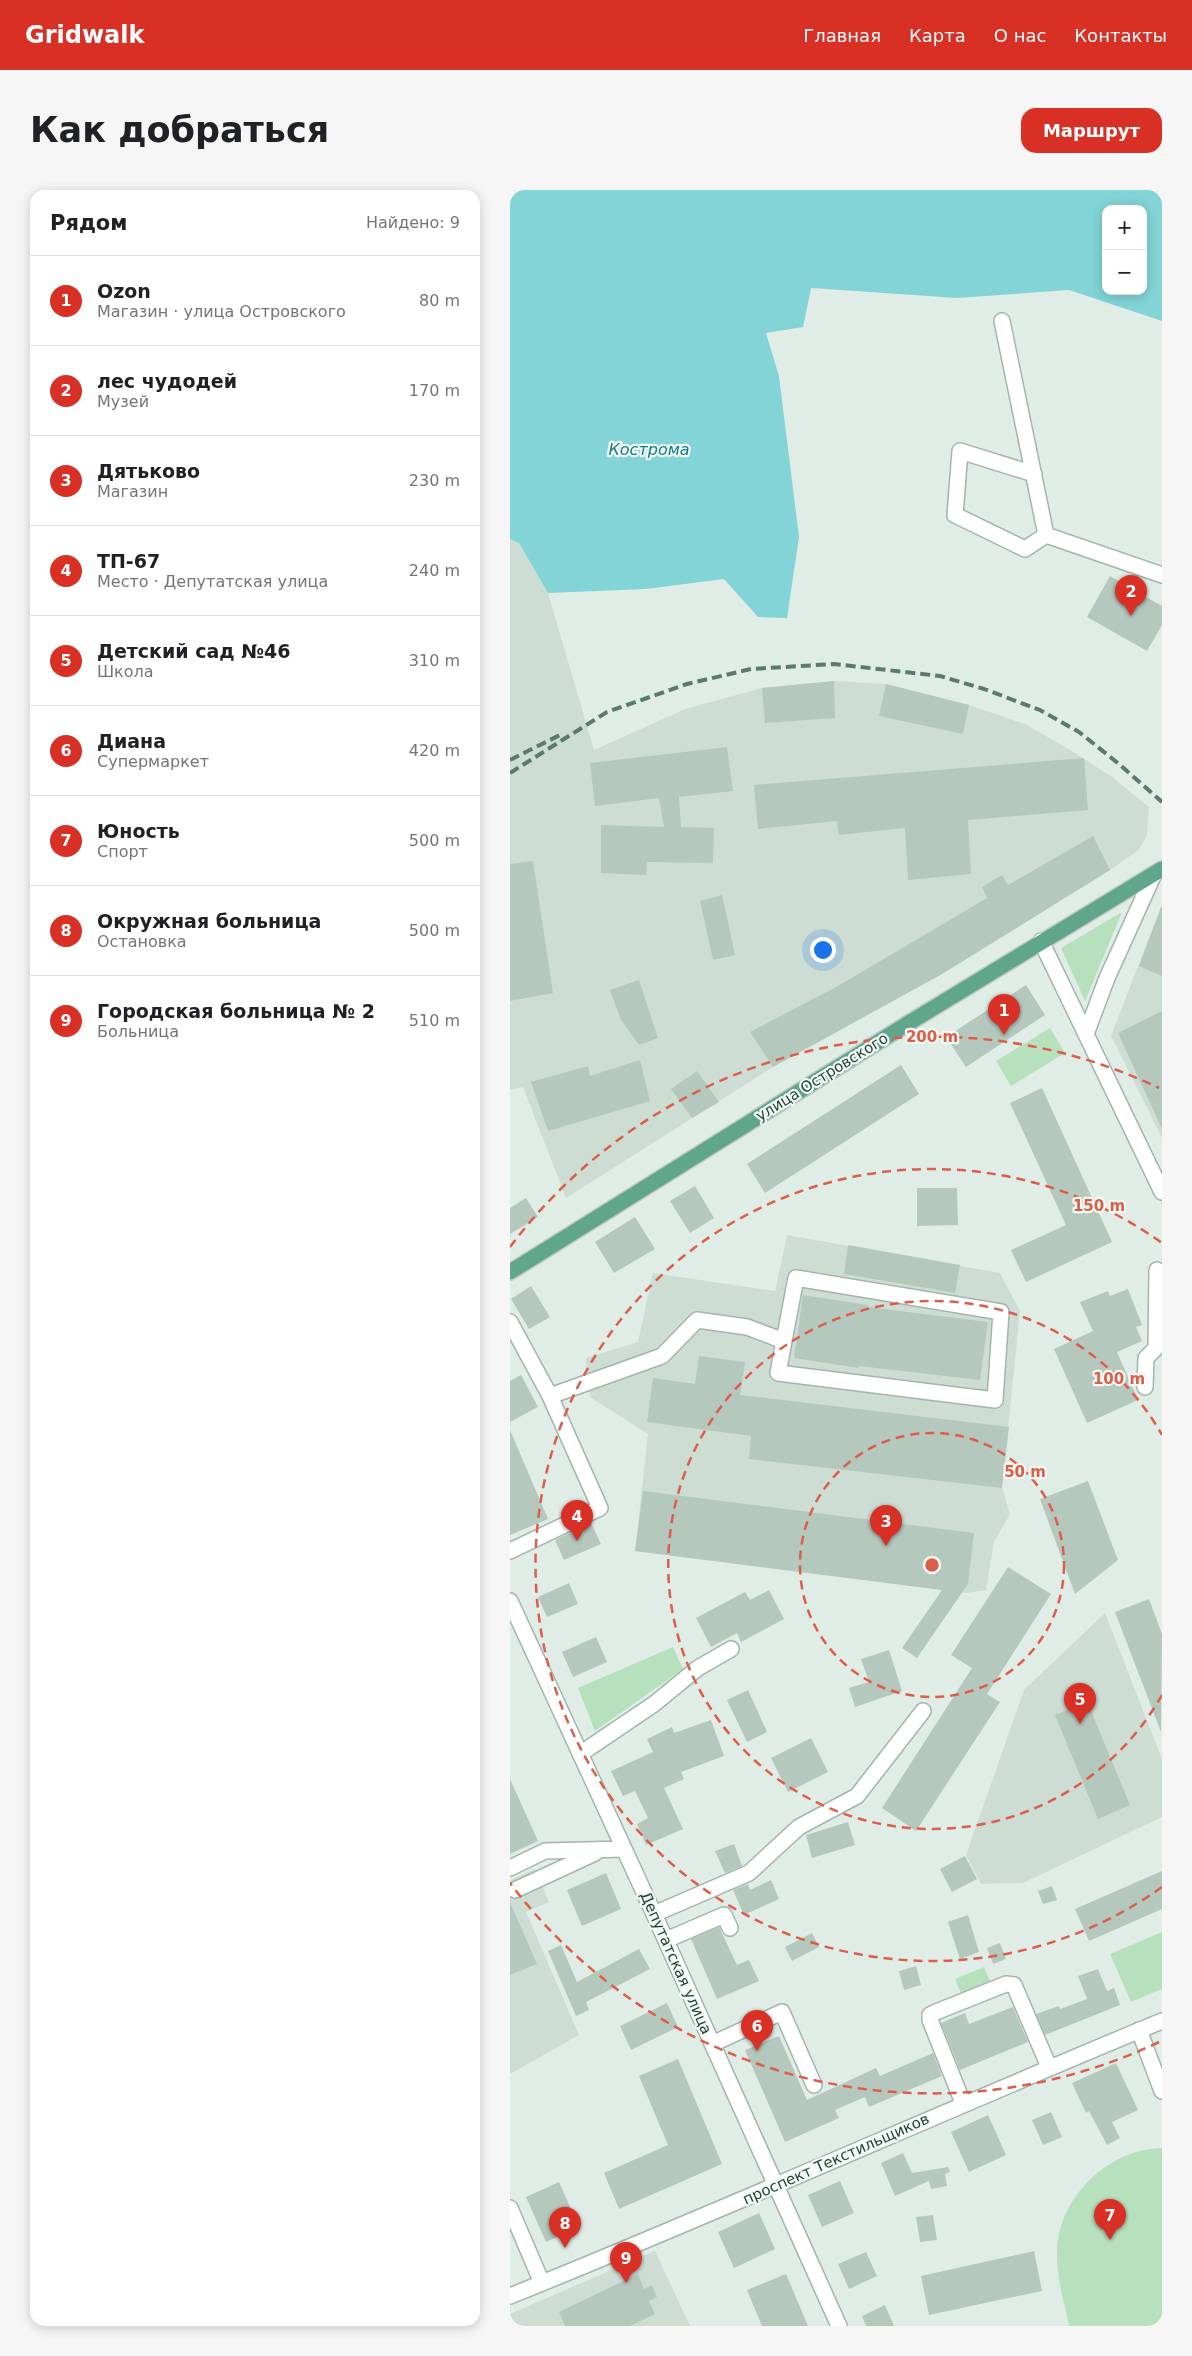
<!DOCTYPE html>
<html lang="ru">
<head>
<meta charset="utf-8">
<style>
  :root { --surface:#fff; --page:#f6f6f6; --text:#202124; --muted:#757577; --line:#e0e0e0; --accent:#d93025 }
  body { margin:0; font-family:"DejaVu Sans",sans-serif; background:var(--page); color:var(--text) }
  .controls { position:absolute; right:15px; top:15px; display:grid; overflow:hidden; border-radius:10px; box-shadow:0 2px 12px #0003 }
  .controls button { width:45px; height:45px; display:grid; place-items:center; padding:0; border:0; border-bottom:1px solid var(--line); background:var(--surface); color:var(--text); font:25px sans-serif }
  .you { position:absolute; left:312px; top:759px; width:18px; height:18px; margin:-12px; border:4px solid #fff; border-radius:50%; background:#1a73e8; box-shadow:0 0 0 8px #1a73e833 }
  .badge { display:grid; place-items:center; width:32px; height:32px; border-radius:50%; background:var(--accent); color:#fff; font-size:16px; font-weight:700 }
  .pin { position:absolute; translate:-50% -41px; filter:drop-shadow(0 1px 2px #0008) }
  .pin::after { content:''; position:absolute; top:26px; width:18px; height:15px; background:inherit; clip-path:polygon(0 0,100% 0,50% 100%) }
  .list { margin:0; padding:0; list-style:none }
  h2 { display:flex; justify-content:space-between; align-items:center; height:65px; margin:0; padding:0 20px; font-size:21px }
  h2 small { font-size:16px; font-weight:400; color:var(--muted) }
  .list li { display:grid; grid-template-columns:32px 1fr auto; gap:15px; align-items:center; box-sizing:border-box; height:90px; padding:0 20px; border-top:1px solid var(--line) }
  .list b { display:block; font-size:19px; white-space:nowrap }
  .list p { margin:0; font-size:16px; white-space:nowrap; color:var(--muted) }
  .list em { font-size:16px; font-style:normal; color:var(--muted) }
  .map { position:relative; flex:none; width:652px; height:2136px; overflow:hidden; border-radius:15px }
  header { display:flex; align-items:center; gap:30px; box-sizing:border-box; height:70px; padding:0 25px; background:var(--accent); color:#fff }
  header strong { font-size:24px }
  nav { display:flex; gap:28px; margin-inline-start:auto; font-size:18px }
  .intro { display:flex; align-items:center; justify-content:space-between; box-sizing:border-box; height:120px; padding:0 30px }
  h1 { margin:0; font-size:35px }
  .button { padding:12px 22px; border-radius:15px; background:var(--accent); color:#fff; font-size:18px; font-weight:700 }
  main { display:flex; gap:30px; padding:0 30px }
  aside { flex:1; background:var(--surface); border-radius:15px; box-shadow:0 2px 12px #0003 }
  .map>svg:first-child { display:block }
  .built { fill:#ceddd4 }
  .green { fill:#b7e0bd }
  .water { fill:#83d4d7; fill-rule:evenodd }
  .building { fill:#b5c8be }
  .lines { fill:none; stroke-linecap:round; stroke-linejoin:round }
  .minor-casing { stroke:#a2b5ad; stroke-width:18 }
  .major-casing { stroke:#c0c9c6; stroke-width:18 }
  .minor { stroke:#fff; stroke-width:15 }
  .major { stroke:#60a68c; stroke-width:15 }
  .rail { stroke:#597b6e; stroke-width:4; stroke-dasharray:10 5; stroke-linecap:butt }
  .ring { fill:none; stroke:#dd5e48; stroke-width:2.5; stroke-dasharray:9 6 }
  .labels { text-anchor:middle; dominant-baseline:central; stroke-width:4.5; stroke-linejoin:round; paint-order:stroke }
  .street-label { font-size:15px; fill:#1f3f33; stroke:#f1f9f4 }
  .water-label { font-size:16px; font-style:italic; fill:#147b80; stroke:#f1f9f4 }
  .centre { fill:#dd5e48; stroke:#f1f9f4; stroke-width:2.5 }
  .ring-label { font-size:15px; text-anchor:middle; font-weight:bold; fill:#dd5e48; stroke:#f1f9f4; stroke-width:4.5; stroke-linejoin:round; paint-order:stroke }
</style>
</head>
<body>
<header>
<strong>Gridwalk</strong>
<nav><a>Главная</a><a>Карта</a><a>О нас</a><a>Контакты</a></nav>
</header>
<div class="intro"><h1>Как добраться</h1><a class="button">Маршрут</a></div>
<main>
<aside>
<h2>Рядом<small>Найдено: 9</small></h2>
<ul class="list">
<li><span class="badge">1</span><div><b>Ozon</b><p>Магазин · улица Островского</p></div><em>80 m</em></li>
<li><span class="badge">2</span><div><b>лес чудодей</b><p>Музей</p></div><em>170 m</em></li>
<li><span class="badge">3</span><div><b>Дятьково</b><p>Магазин</p></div><em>230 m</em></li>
<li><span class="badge">4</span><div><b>ТП-67</b><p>Место · Депутатская улица</p></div><em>240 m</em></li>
<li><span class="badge">5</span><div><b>Детский сад №46</b><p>Школа</p></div><em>310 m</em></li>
<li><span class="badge">6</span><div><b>Диана</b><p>Супермаркет</p></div><em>420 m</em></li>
<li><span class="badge">7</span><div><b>Юность</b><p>Спорт</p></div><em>500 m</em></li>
<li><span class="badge">8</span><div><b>Окружная больница</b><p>Остановка</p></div><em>500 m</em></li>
<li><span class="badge">9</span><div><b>Городская больница № 2</b><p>Больница</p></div><em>510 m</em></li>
</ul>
</aside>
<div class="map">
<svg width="652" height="2136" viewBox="0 0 652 2136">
  <rect width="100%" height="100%" fill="#e0ede6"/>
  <path class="built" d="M0 349 9 353 38 403 84 560 175 519 252 498 324 491 376 494 459 515 515 534 562 561 602 587 639 617 637 645 629 660 600 680 432 784 263 877 56 1008 13 897 0 900Z
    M646 730 652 733V948L601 846Z
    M277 1045 490 1083 510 1121 492 1298 500 1324 484 1352 476 1400 457 1403 125 1361 138 1244 80 1207 76 1168 128 1152 143 1083 265 1101Z
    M595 1423 652 1569V1627L513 1693 471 1694 456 1665 514 1500Z
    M25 1679 39 1712 16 1722 69 1845 0 1884V1690Z
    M145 2061 180 2136H0V2124Z"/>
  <path class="green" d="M612 722 576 809 575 811 551 758Z
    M540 838 555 863 501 896 486 871Z
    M163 1457 173 1479 85 1541 68 1498Z
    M652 1742V1799L621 1812 600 1764Z
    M474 1777 480 1791 451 1803 445 1789Z
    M652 1958V2136H559C554 2111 546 2086 547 2061 549 2007 598 1959 652 1958Z"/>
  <path class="water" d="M0 0H652V131L559 100 447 108 301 98 293 137 256 143 269 186 289 347 277 428 248 427 214 389 136 399 38 403 9 353 0 349ZM596 19H633V101H596Z"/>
  <path class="building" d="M600 386 652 416V435L637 461 577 427Z
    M324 491 325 528 255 533 252 498Z
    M376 494 459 515 453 544 369 526Z
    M217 557 223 601 169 607 171 637 204 638 203 673 137 672 136 685 91 683V635L154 637 149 608 85 616 80 573Z
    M574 568 578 620 458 630 461 684 398 690 395 638 329 645 327 631 248 639 244 595Z
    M583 646 600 680 432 784 263 877 240 842 328 796 477 708 472 697 492 685 498 695Z
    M23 671 43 803 0 811V674Z
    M212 705 225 765 203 770 190 711Z
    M651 717H652V786L629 776Z
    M129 790 148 848 129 855 111 830 100 800Z
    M516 795 535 825 456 877 436 847Z
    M652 821V939L608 843Z
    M130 870 140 911 38 941 21 892 78 876 80 886Z
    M391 875 409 904 255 1003 237 974Z
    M187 881 209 912 182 928 161 899Z
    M532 898 602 1052 516 1092 501 1060 556 1035 500 913Z
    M185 996 204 1028 180 1043 160 1011Z
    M407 998H447L448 1035 407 1036Z
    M16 1008 28 1027 0 1044V1018Z
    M125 1027 145 1059 104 1083 85 1052Z
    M338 1055 450 1075 445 1103 334 1084Z
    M21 1096 40 1127 19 1139 1 1109Z
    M618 1099 632 1135 626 1137 632 1151 607 1162 628 1210 577 1233 544 1159 583 1141 570 1112 598 1101 600 1106Z
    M293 1105 358 1115V1117L478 1132 470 1190 349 1176V1178L284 1168Z
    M189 1166 235 1172 230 1205 499 1237 492 1298 239 1269 241 1246 137 1232 143 1188 185 1194Z
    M11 1185 28 1217 0 1232V1191Z
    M0 1240 38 1329 0 1345Z
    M578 1291 608 1370 565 1404 530 1309Z
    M133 1301 464 1343 458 1394 407 1468 392 1458 432 1400 125 1361Z
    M81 1333 91 1354 54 1370 45 1350Z
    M498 1377 541 1404 477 1504 490 1512 406 1641 372 1618 462 1478 441 1465Z
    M59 1393 68 1414 37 1427 28 1407Z
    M259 1400 274 1429 231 1452 227 1443 201 1457 186 1428 235 1402 240 1410Z
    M639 1409 652 1444 651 1542 605 1422Z
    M86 1447 97 1472 63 1487 52 1462Z
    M379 1460 392 1501 345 1517 339 1498 359 1492 351 1469Z
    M238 1500 257 1542 237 1552 217 1510Z
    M577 1511 620 1615 588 1629 545 1525Z
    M201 1530 214 1566 171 1582 174 1589 154 1598 173 1639 136 1655 127 1634 138 1628 125 1601 113 1606 101 1581 143 1562 137 1549 162 1537 164 1543Z
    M301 1548 318 1582 278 1602 261 1568Z
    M0 1589 28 1651 0 1664Z
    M338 1632 345 1655 302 1668 296 1645Z
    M224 1654 232 1676 215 1683 205 1661Z
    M455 1666 467 1689 442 1702 430 1679Z
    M652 1681V1719L579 1751 565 1719Z
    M96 1683 111 1719 72 1736 57 1700Z
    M261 1690 269 1709 234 1725 223 1700 238 1694 240 1700Z
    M542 1696 547 1710 533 1714 528 1701Z
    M0 1712 27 1774 0 1785Z
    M458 1725 469 1762 450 1769 438 1732Z
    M209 1737 227 1775 239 1770 249 1791 207 1809 181 1749Z
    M302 1743 309 1757 282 1771 275 1757Z
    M490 1753 496 1769 483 1774 477 1758Z
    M51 1755 67 1792 129 1759 140 1779 76 1812 79 1820 66 1826 38 1761Z
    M406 1776 411 1795 394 1800 389 1781Z
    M588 1779 597 1801 604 1798 610 1815 535 1845 526 1824 549 1816 550 1819 577 1809 568 1786Z
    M157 1813 168 1837 121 1860 110 1836Z
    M503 1817 518 1852 450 1880 431 1833 455 1823 459 1834Z
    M269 1846 297 1910 366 1878 370 1886 423 1863 432 1886 359 1917 355 1907 325 1920 329 1928 275 1952 235 1860Z
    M168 1869 212 1974 109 2019 94 1983 158 1955 129 1886Z
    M606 1873 628 1920 602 1932 610 1948 597 1955 579 1921 576 1923 562 1893Z
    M541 1922 552 1947 533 1955 522 1930Z
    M478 1925 496 1965 459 1982 441 1942Z
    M393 1963 402 1983 438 1977 440 1982 435 1984 437 1996 421 1999 419 1991 385 2006 371 1973Z
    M330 1991 344 2023 312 2037 298 2005Z
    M49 1992 69 2037 36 2052 16 2007Z
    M249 2023 265 2059 224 2078 208 2042Z
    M423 2025 427 2050 410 2052 406 2027Z
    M524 2061 532 2101 419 2125 411 2086Z
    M356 2062 367 2086 339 2099 328 2074Z
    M128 2084 134 2099 142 2095 147 2107 139 2111 145 2124 120 2136H55L49 2122Z
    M276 2084 298 2136H252L237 2100Z
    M375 2115 384 2136H356L352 2126Z"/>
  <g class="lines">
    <g class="minor-casing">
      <path id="minor" d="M492 131 536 345 652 385
        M524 284 450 261 445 325 515 359 536 345
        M531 751 652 1002
        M576 844 597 788 644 684
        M0 1132 40 1206 90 1318 0 1361
        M635 1197 636 1168 646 1158 647 1080
        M40 1206 152 1166 187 1130 237 1137 274 1151 268 1183 485 1210 491 1122 286 1088 274 1151
        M0 1411 144 1724 329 2136
        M70 1564 144 1514 188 1478 221 1459
        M0 1678 35 1661 114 1659
        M5 1700 85 1663
        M144 1724 239 1683 289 1637 347 1606 413 1521
        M156 1750 214 1725 220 1738
        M629 1840 652 1901
        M202 1854 272 1822 304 1895
        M453 1913 420 1830V1825L426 1822 496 1794 504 1795 539 1877
        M0 2018 32 2093
        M0 2106C219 2018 434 1921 652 1831"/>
    </g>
    <g class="major-casing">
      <path id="major" d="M0 1082 397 834 652 679"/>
    </g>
    <use href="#minor" class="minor"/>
    <use href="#major" class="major"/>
    <path class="rail" d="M0 570 50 545
      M0 583 97 522 177 494 241 479 324 474 430 486 474 499 530 520 569 542 609 574 652 612"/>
  </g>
  <g class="ring">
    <circle cx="422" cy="1375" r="132"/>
    <path d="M652 1505A264 264 0 1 1 652 1245"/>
    <path d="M652 1697A396 396 0 1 1 652 1053"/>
    <path d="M649 1852A528 528 0 0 1 0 1693M0 1057A528 528 0 0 1 649 898"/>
  </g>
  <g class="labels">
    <g class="street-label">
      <text transform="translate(312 887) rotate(-32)">улица Островского</text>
      <text transform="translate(166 1773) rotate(66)">Депутатская улица</text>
      <text transform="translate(326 1969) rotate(-24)">проспект Текстильщиков</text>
    </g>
    <g class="water-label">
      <text x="139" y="259">Кострома</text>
    </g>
  </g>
  <circle cx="422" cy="1375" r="8" class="centre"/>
  <g class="ring-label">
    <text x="422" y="852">200 m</text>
    <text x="589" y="1021">150 m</text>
    <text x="609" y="1194">100 m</text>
    <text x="515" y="1287">50 m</text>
  </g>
</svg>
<div class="controls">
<button>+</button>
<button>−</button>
</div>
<div class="you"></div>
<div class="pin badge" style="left:494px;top:845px">1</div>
<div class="pin badge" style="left:621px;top:426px">2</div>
<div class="pin badge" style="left:376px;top:1356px">3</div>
<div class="pin badge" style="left:67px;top:1351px">4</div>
<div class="pin badge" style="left:570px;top:1534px">5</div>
<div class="pin badge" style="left:247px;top:1861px">6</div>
<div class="pin badge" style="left:600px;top:2050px">7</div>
<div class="pin badge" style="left:55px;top:2058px">8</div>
<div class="pin badge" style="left:116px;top:2093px">9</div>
</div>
</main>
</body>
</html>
